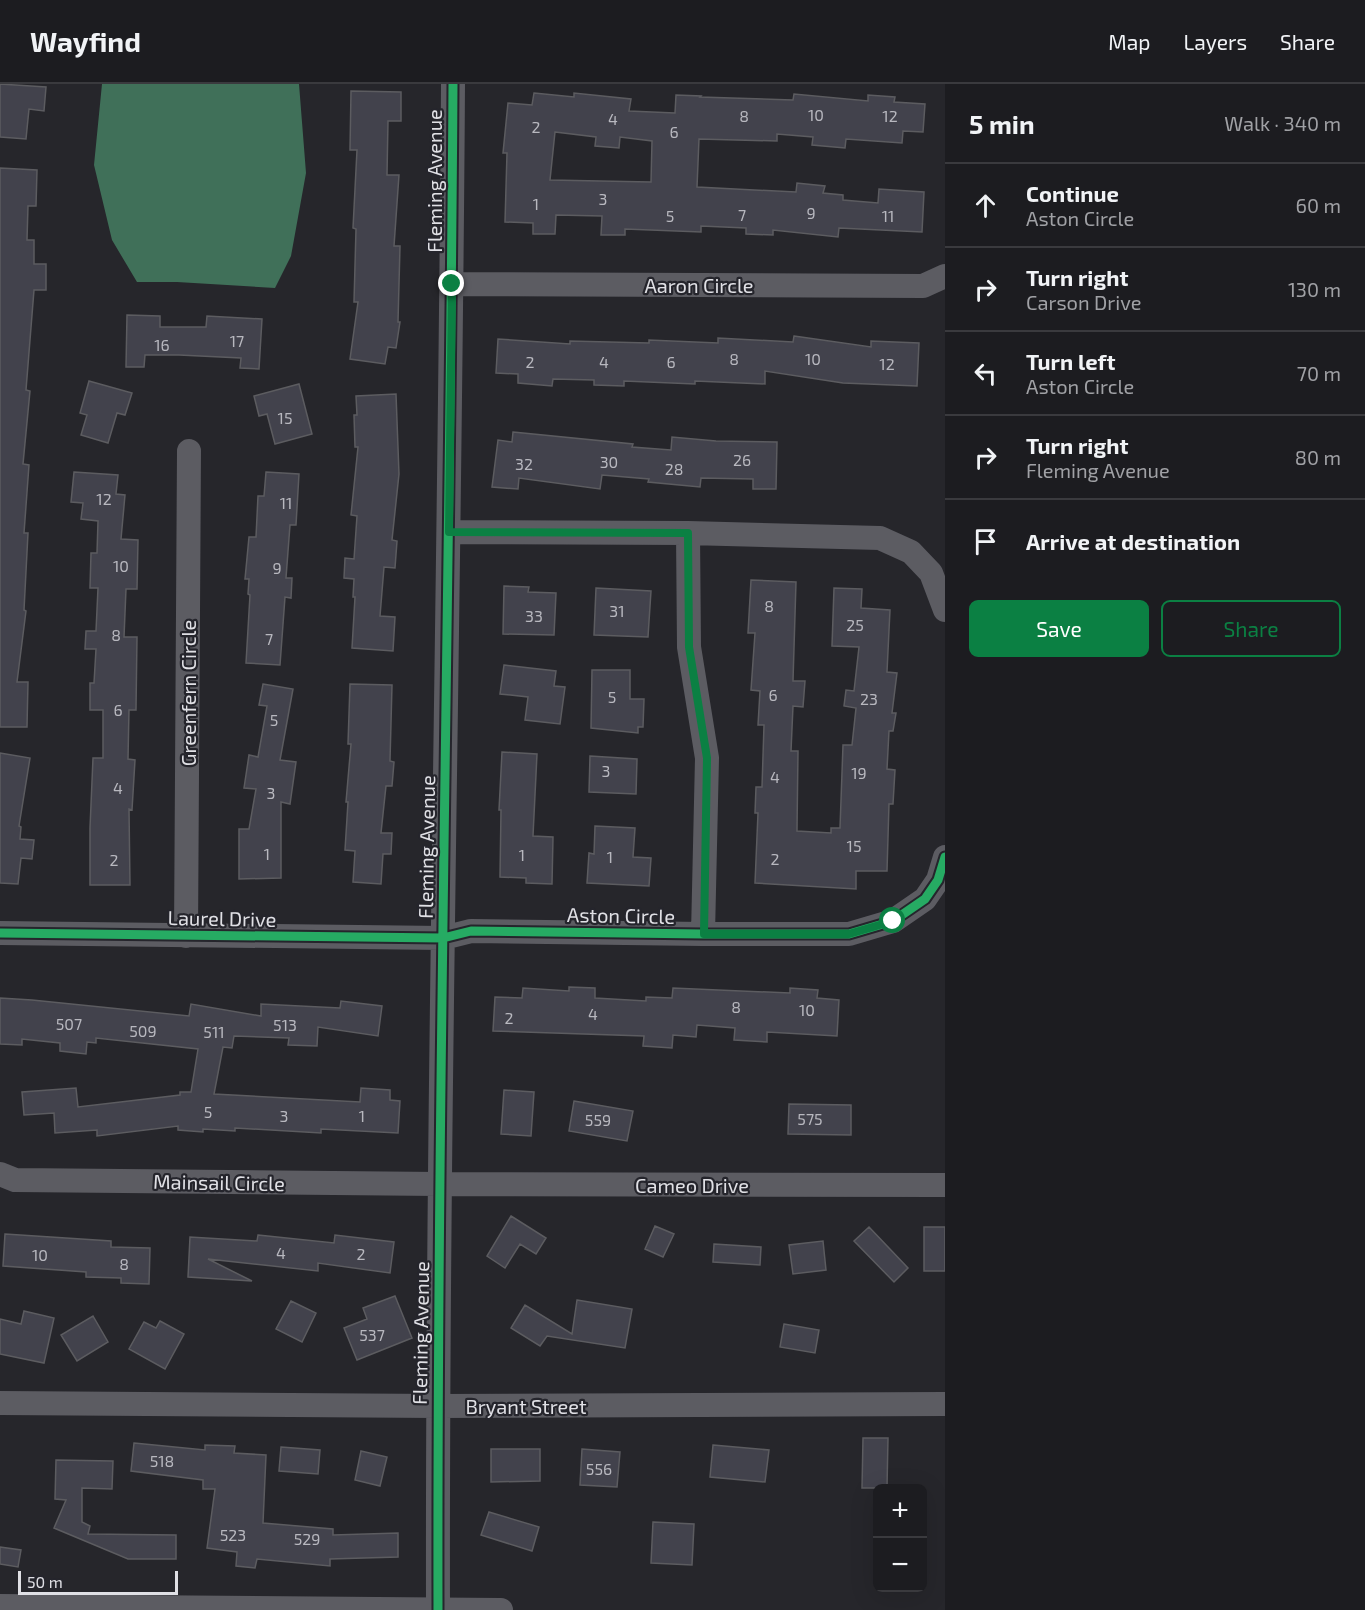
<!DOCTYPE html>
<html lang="en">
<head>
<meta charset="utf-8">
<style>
  :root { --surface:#1c1c20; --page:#29292d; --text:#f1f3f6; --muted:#a0a1a5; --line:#3a3a3e; --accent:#0b8043 }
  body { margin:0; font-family:"Exo 2",sans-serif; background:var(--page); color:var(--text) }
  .controls { position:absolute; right:18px; bottom:18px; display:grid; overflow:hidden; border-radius:9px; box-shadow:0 6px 24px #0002 }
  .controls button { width:54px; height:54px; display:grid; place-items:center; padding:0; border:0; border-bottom:2px solid var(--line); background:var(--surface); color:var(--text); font:30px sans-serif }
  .scale { position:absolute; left:18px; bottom:15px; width:160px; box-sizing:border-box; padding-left:6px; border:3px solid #e0e0e5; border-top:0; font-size:16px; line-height:21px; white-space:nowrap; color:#e0e0e5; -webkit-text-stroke:4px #25252c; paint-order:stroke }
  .stop { position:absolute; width:18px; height:18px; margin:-14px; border:4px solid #0b8043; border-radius:50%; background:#fff }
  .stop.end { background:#0b8043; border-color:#fff; box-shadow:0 2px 6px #0008 }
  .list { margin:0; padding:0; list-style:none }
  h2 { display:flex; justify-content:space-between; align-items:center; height:78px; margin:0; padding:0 24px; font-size:26px }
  h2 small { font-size:20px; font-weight:400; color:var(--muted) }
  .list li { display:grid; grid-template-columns:39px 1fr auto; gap:18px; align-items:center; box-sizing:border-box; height:84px; padding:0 24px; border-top:2px solid var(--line) }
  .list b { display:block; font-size:22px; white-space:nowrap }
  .list p { margin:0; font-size:20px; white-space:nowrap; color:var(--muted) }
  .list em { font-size:20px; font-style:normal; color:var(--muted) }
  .actions { display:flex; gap:12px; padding:18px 24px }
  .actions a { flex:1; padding:14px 0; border:2px solid var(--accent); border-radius:9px; text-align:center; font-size:21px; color:var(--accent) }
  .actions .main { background:var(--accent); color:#fff }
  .icon { flex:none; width:33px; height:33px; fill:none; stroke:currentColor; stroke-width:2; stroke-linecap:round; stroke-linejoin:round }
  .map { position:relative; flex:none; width:945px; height:1526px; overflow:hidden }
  header { display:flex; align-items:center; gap:36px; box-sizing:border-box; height:84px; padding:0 30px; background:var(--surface); border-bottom:2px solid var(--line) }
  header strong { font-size:28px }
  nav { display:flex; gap:33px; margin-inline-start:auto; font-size:21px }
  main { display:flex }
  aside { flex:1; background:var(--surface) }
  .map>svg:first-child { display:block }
  .water { fill:#407059 }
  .building { fill:#42424c; stroke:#5c5c60; stroke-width:1.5; fill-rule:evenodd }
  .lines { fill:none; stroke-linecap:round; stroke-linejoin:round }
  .minor { stroke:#5c5c62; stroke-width:24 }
  .cycleway-casing { stroke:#25252c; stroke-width:13 }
  .cycleway { stroke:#26ab63; stroke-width:9 }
  .route { stroke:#0b8043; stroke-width:8 }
  .labels { text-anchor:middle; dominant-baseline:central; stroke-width:4.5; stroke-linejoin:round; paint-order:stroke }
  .number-label { font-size:16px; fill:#b8b8bf }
  .street-label { font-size:20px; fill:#e0e0e5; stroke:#25252c }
</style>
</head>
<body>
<header>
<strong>Wayfind</strong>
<nav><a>Map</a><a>Layers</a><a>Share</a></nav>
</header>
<main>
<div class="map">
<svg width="945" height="1526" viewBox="0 0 945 1526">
  <rect width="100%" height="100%" fill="#26262b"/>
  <path class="water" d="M102 0H299L306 89 291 172 275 204 177 198H137L112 156 94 81Z"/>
  <path class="building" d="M0 0 46 3 44 27 29 25 26 55 0 53Z
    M351 7 401 8V37H388L387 91H399L394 162H400L398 238H400L396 264 388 263 385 280 350 275 358 218H354L356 145 353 144 357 66H350Z
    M534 9 574 13V9L631 15 629 27 675 29 676 11 701 12 700 13 793 16 794 10 868 17V11L895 13 894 18 925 20 923 48 903 47 902 59 846 55 845 64 812 61 813 53 777 50V57L699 55 697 103 796 108 797 99 825 102 823 109 843 111V116L878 119 879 105 924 108 922 148 839 144 838 153 773 146V151L746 150V144L701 142V148L625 145V151H601L602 132 556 131 555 150H533V139L505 138 507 69H503L508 19 532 21ZM555 48 596 53 595 62 619 64 620 53 652 57 651 98 550 96Z
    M0 84 37 86 36 122H28L27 156H34V180H46V206H34L26 306 30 307 23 380 29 381 24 449H28L24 526 26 527 17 598H28L27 643H0Z
    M127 231 160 232V243H206L207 232 262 235 259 285 240 284 241 274 179 271H145L144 283H126Z
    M794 252 871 263V257L919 259 917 302 843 299 765 287V300L695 297V300L624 297V302L594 301V296L553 295 552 302 518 299V290L496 289 498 255 570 260V257L649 259V256L718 259V254L793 258Z
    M89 297 132 309 125 331 117 329 108 359 81 351 87 331 80 329Z
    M299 300 312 350 275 360 267 330 259 332 254 312Z
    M396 310 399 390 392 456 397 457 395 484 384 483 380 532 395 533 393 567 352 564 355 513H353L354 495 344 494 345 474 354 475 357 432 351 431 358 363H355L354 331H357L356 312Z
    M513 348 633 360 632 363 671 366 672 353 716 357 777 358 776 405H753V395L701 394 700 403 648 398 649 395 602 391 600 405 519 394 518 405 492 403 498 356 512 358Z
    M74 388 118 391 116 410 125 411 121 455 138 456 137 505H126L124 553H137L136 626H129L128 675 135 676 132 726 129 725 130 801H90V744L93 674H103V626H90V599H94L96 565H85L86 547H96L98 504H90L91 469H97L98 437 81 435 83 419 71 418Z
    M266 388 299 390 296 441H290L286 494H292L291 514 285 513 280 581 246 579 250 511 248 510 249 495H245L249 453H256L258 412H264Z
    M751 496 796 498 793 597H805L803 623 793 622 791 667H798L797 747 831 749V744H840L843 661H852L856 624 844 622 846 606 854 607 859 563 832 562 834 504 862 505 861 524 890 526 887 588 897 589 892 629H896L893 647H889L887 685 895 686 893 720H889L887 787H856V805L755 799 758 729H755L756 703H762L764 641H758L760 607 751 606 755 549H748Z
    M504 502 529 503 528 508 556 509 554 551 503 550Z
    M596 504 651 507 648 553 594 551Z
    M504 581 556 587 554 602 565 603 560 640 525 636 528 613 500 610Z
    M592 586H630V615H644L643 643H638V649L591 644Z
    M263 600 293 605 280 676 296 678 290 720 281 718V794L239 795V745H249L256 705 244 704 249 671 258 673 267 622 259 621Z
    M350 600 392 601 390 677 394 678 392 702H386L381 749H392L391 770H383L381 800 353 798 355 767 345 766 348 718H346L351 660H348Z
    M502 668 537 670 533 752 553 753 552 800 526 799V794L500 793 501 726H499Z
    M0 669 30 674 19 742 21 743 20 755 34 756 32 775 21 774 18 800 0 799Z
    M590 672 637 675 636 710 589 708Z
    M595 742 635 744 633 773 651 774 649 802 587 799 589 769 594 770Z
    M569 903 595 904V914L646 917V913L672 914 673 904 790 909V904L818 906 817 914 839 916 837 952 767 948V958L734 956 735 944 697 941 696 953 673 951 672 964 643 962 644 952 493 947 495 913 522 914 523 904 569 907Z
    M0 914 32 916 189 932 191 920 261 932V920L340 924 341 917 382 922 378 952 318 943 317 962 288 961 289 954 234 952 232 964 223 963 214 1010 360 1018 361 1004 390 1006V1016L400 1017 398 1049 321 1045V1049L235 1044V1047L203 1045V1048L178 1046V1042L97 1052V1046L55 1049 54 1029 24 1031 22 1008 76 1004 78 1023 180 1011V1008H191L198 965 96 954V959L87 958 86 970 60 967V959L22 955V961L0 960Z
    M504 1006 534 1008 531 1052 501 1050Z
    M574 1017 633 1027 627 1057 569 1047Z
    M789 1020 851 1021V1051L788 1050Z
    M511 1132 546 1154 536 1170 520 1160 505 1184 487 1172Z
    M655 1142 674 1150 663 1173 645 1165Z
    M869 1143 908 1184 894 1198 854 1157Z
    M924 1143H945V1187H924Z
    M5 1150 111 1157V1163L150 1164 149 1200 121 1199V1194L86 1193V1188L3 1182Z
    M258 1151 334 1159 335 1151 394 1158 390 1189 318 1179V1187L208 1175 252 1197 188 1193 190 1153 257 1157Z
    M823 1157 826 1186 793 1190 789 1161Z
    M714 1160 761 1163 760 1181 713 1178Z
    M395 1212 412 1254 357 1276 344 1244 367 1235 363 1224Z
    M577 1216 632 1225 625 1264 547 1252 540 1262 511 1244 525 1221 572 1250Z
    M291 1217 316 1229 302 1258 276 1245Z
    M24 1227 54 1234 44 1279 0 1270V1235L21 1240Z
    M93 1232 108 1258 77 1277 61 1251Z
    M160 1237 184 1250 165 1285 129 1265 144 1238 156 1244Z
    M784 1240 819 1246 815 1269 780 1263Z
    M863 1354H888L887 1404H862Z
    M134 1359 205 1366V1361L235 1362 234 1369 266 1371 263 1439 333 1445V1451L398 1449V1473L330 1475V1482L257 1475 255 1484 236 1482 237 1468 207 1464 215 1405H203V1396L131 1387Z
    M713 1361 769 1366 765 1398 710 1393Z
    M281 1363 320 1366 318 1390 279 1387Z
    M491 1365H540V1397L491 1398Z
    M582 1365 620 1368 617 1403 580 1401Z
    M361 1367 387 1373 380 1402 355 1396Z
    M56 1376 113 1377 112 1405 82 1404V1438L90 1442 88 1450 176 1451V1475H128L54 1444 66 1416 55 1415Z
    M489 1428 539 1443 532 1467 481 1451Z
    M653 1438 694 1440 692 1481 651 1479Z
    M0 1463 21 1466 18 1483 0 1480Z"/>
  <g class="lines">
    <path class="minor" d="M452 200 923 202 945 192
      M449 448 688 449 880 454 911 468 931 489 945 526
      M688 449 689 563 707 674 703 850
      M0 849 443 854 471 847 703 850H849L893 837 925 815 938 796 945 773
      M186 852 189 367
      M0 1090 15 1096 439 1100 945 1101
      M0 1319 437 1322 945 1320
      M0 1522 501 1526
      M438 1526C437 1017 450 509 453 0"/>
    <g class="cycleway-casing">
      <path id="cycleway" d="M0 849 443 854 471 847 703 850H849L893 837 925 815 938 796 945 773
        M438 1526C437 1017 450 509 453 0"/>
    </g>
    <use href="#cycleway" class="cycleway"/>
  </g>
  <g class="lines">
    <path class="route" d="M452 200 449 448 688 449 689 563 707 674 704 850H849L893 837"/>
  </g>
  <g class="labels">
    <g class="number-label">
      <text x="816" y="30">10</text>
      <text x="744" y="31">8</text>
      <text x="890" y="31">12</text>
      <text x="613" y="34">4</text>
      <text x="536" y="42">2</text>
      <text x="674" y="47">6</text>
      <text x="603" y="114">3</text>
      <text x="536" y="119">1</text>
      <text x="811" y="128">9</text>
      <text x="742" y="130">7</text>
      <text x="670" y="131">5</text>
      <text x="888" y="131">11</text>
      <text x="237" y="256">17</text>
      <text x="162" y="260">16</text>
      <text x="734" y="274">8</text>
      <text x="813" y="274">10</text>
      <text x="530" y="277">2</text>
      <text x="604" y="277">4</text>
      <text x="671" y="277">6</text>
      <text x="887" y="279">12</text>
      <text x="285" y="333">15</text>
      <text x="742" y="375">26</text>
      <text x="609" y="377">30</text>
      <text x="524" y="379">32</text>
      <text x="674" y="384">28</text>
      <text x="104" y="414">12</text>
      <text x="286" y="418">11</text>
      <text x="121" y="481">10</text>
      <text x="277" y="483">9</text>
      <text x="769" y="521">8</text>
      <text x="617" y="526">31</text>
      <text x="534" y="531">33</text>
      <text x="855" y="540">25</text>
      <text x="116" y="550">8</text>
      <text x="269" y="554">7</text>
      <text x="773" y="610">6</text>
      <text x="612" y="612">5</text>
      <text x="869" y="614">23</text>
      <text x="118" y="625">6</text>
      <text x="274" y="635">5</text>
      <text x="606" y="686">3</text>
      <text x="859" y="688">19</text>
      <text x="775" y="692">4</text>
      <text x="118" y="703">4</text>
      <text x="271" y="708">3</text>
      <text x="854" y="761">15</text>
      <text x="267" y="769">1</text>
      <text x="522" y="770">1</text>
      <text x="610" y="772">1</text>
      <text x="775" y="774">2</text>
      <text x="114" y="775">2</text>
      <text x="736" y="922">8</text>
      <text x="807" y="925">10</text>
      <text x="593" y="929">4</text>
      <text x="509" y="933">2</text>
      <text x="69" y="939">507</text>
      <text x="285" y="940">513</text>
      <text x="143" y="946">509</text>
      <text x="214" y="947">511</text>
      <text x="208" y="1027">5</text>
      <text x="284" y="1031">3</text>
      <text x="362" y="1031">1</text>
      <text x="810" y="1034">575</text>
      <text x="598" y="1035">559</text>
      <text x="281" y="1168">4</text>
      <text x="361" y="1169">2</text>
      <text x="40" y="1170">10</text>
      <text x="124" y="1179">8</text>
      <text x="372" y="1250">537</text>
      <text x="162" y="1376">518</text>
      <text x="599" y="1384">556</text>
      <text x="233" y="1450">523</text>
      <text x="307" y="1454">529</text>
    </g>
    <g class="street-label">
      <text transform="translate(434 97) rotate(-90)">Fleming Avenue</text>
      <text x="699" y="201">Aaron Circle</text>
      <text transform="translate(188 609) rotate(-90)">Greenfern Circle</text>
      <text transform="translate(426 763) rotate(-89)">Fleming Avenue</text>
      <text transform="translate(621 831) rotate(1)">Aston Circle</text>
      <text transform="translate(222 834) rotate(1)">Laurel Drive</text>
      <text transform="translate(219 1098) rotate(1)">Mainsail Circle</text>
      <text x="692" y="1101">Cameo Drive</text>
      <text transform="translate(420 1249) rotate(-89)">Fleming Avenue</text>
      <text x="526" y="1322">Bryant Street</text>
    </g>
  </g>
</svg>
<div class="controls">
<button>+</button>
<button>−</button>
</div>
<div class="scale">50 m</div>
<div class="stop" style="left:893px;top:837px"></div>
<div class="stop end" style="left:452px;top:200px"></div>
</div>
<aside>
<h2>5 min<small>Walk · 340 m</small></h2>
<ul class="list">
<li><svg class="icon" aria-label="ahead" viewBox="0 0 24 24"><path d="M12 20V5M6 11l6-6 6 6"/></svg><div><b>Continue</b><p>Aston Circle</p></div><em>60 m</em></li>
<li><svg class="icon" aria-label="right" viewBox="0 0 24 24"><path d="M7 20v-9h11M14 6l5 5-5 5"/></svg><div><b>Turn right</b><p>Carson Drive</p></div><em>130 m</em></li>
<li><svg class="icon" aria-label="left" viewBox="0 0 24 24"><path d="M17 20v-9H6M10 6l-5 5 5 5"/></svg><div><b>Turn left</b><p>Aston Circle</p></div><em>70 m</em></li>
<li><svg class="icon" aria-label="right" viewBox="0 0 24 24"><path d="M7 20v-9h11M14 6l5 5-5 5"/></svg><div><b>Turn right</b><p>Fleming Avenue</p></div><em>80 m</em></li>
<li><svg class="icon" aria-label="arrive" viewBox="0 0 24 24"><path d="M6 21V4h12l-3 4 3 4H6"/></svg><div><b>Arrive at destination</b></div></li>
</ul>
<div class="actions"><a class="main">Save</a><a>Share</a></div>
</aside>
</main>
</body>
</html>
